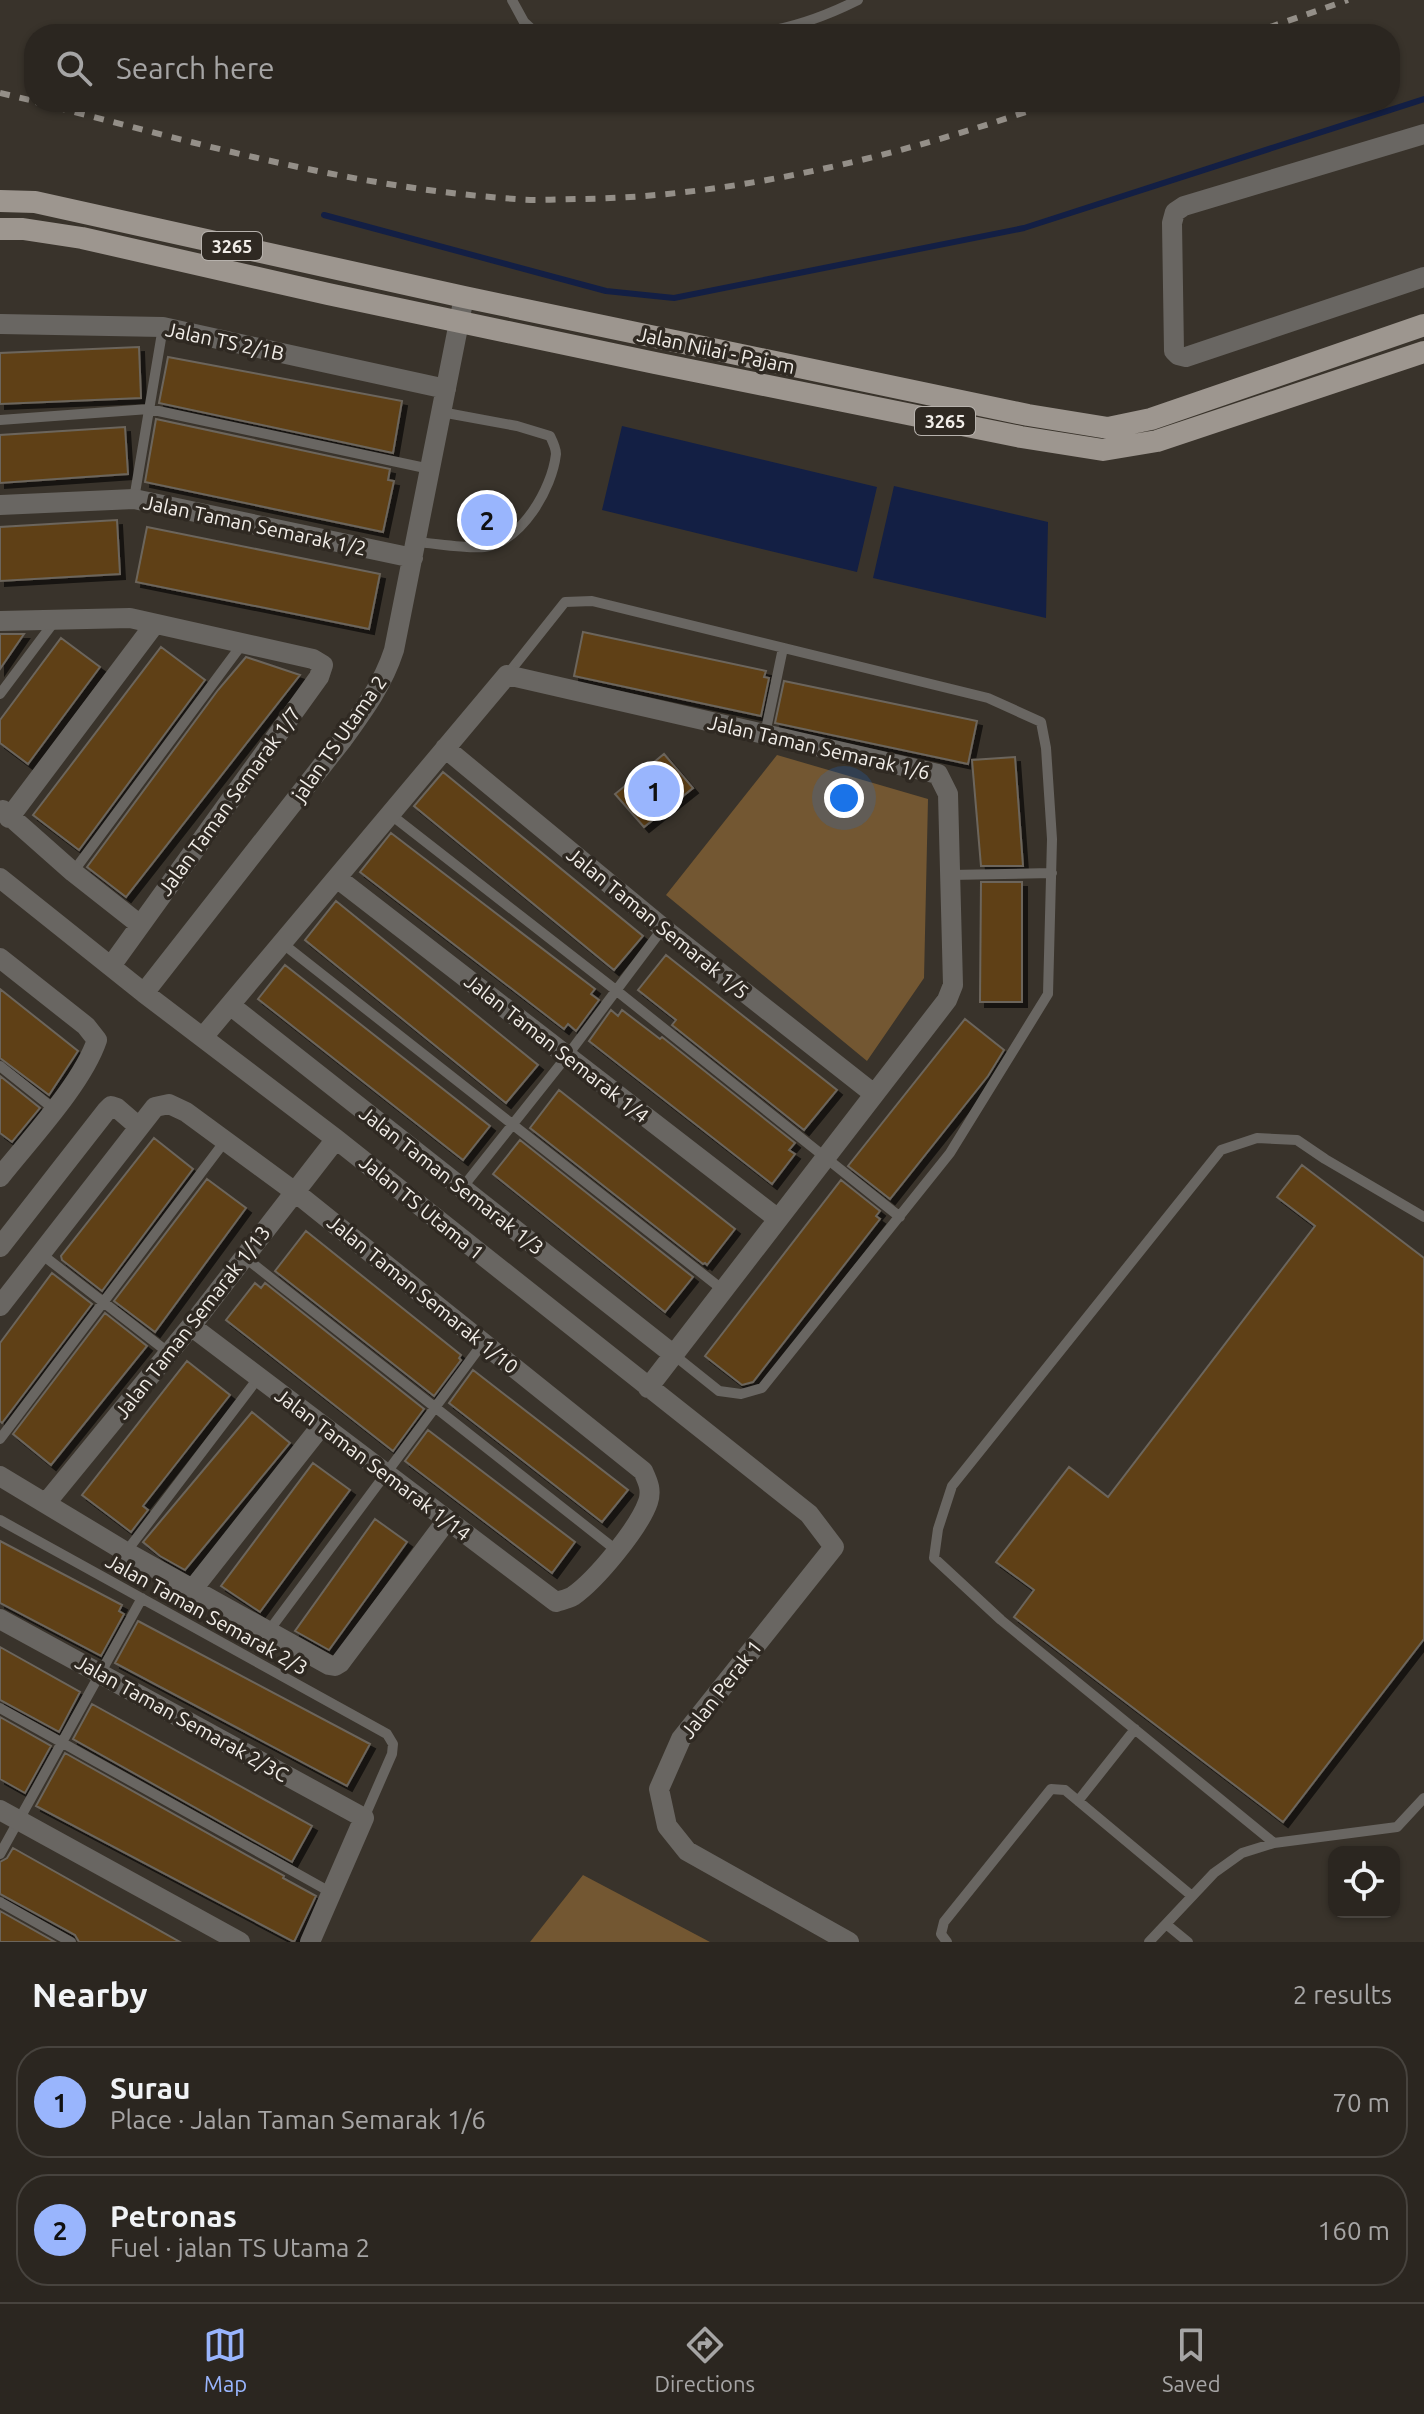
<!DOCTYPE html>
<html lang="en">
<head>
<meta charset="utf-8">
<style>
  :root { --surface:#2b2620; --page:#332e29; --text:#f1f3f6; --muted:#a6a5a5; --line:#47433e; --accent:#99b5fd }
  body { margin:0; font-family:Ubuntu,sans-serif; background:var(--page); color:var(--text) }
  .controls { position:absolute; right:24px; bottom:24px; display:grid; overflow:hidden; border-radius:16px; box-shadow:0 2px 6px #0004 }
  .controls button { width:72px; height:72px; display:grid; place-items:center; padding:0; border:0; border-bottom:2px solid var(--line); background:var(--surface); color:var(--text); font:40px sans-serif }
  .you { position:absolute; left:844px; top:798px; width:28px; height:28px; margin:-20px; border:6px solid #fff; border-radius:50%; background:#1a73e8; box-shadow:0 0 0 12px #1a73e833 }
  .badge { display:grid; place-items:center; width:52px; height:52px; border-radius:50%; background:var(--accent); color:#111; font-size:26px; font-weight:700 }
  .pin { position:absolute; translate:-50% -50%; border:4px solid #fff; box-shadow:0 2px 8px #0006 }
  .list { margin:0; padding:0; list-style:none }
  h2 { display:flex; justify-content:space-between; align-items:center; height:104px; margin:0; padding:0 32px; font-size:34px }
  h2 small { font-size:26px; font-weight:400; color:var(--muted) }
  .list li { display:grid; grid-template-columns:52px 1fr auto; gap:24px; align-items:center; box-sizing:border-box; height:112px; margin:0 16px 16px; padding:0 16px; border:2px solid var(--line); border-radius:32px }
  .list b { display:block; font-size:30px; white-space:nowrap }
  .list p { margin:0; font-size:26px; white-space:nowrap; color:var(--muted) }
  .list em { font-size:26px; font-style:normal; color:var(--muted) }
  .icon { flex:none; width:44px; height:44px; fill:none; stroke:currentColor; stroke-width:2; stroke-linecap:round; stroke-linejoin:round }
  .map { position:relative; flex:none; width:1424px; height:1942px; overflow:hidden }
  .search { position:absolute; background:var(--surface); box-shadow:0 2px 6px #0004; left:24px; right:24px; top:24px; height:88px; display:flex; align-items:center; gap:20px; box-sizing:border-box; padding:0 28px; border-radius:32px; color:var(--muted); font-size:30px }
  .sheet { height:360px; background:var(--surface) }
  nav { display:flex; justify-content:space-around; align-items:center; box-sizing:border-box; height:112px; border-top:2px solid var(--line); background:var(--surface); font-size:22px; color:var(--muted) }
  nav a { display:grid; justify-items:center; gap:4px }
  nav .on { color:var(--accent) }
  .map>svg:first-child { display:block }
  .green { fill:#735732 }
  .water { fill:#131f44 }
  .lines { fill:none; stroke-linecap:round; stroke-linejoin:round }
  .stream { stroke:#131f44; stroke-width:6 }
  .building { fill:#5e4115; stroke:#6c655c; stroke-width:2; filter:url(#shadow) }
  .service { stroke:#696662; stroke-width:10 }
  .minor { stroke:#696662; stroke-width:20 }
  .primary { stroke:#9d968f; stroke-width:22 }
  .rail { stroke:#948f88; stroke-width:6; stroke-dasharray:10 10; stroke-linecap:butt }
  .labels { text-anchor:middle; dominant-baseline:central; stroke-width:7; stroke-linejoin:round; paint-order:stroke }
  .shield { fill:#2f2922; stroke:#b7b2ad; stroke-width:2 }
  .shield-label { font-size:18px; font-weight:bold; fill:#f1ede8 }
  .street-label { font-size:20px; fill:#f1ede8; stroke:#2f2922 }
</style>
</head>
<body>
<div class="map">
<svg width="1424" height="1942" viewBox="0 0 1424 1942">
  <defs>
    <filter id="shadow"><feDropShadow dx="5" dy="5" stdDeviation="0" flood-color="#0009"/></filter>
  </defs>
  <rect width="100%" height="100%" fill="#39332b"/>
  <path class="green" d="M777 755 928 799 924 978 867 1061 666 895Z
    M583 1875 710 1942H530Z"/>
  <path class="water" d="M622 426 877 487 857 572 602 510Z
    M894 486 1048 522 1046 618 873 578Z"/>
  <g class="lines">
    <path class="stream" d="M324 215 606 291 674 298 1024 228 1424 99"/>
  </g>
  <path class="building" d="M139 347 141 398 0 404V353Z
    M168 357 402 401 393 453 159 403Z
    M156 419 390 469 388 480 394 481 383 532 145 482Z
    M125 427 128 474 0 483V435Z
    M117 520 120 574 0 581V527Z
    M147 527 380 574 369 629 136 582Z
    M583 632 766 671 764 677 769 678 761 716 574 676Z
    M0 634H24L0 669Z
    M61 638 100 667 28 764 0 743V720Z
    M161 647 205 680 79 850 33 815Z
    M246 657 300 675 126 897 87 867 218 690Z
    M784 681 977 721 968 764 775 723Z
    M664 754 693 788 644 827 615 794Z
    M1015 757 1023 866H981L972 760Z
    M443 772 643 936 614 970 414 806Z
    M391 833 595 989 591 994 599 1000 576 1031 568 1024 564 1029 360 872Z
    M981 882H1022V1002H980Z
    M336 901 538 1065 506 1103 305 940Z
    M666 955 837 1090 804 1130 672 1025 676 1020 638 990Z
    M285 965 490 1126 463 1160 258 999Z
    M0 989 78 1051 49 1095 0 1058Z
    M611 1010 618 1016 622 1010 660 1039 662 1037 795 1143 789 1150 795 1154 772 1184 589 1041Z
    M965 1019 1004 1050 988 1076 890 1199 848 1166Z
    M0 1076 40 1108 12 1142 0 1133Z
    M559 1090 735 1229 707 1265 705 1263 703 1264 530 1128Z
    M154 1138 193 1169 102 1291 62 1260 61 1256Z
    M520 1140 693 1277 665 1312 493 1174Z
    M1302 1165 1424 1258V1639L1283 1822 1014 1617 1034 1590 996 1562 1069 1467 1108 1497 1315 1226 1277 1197Z
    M207 1179 246 1208 155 1332 114 1301Z
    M841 1180 880 1211 876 1216 880 1219 753 1382 742 1385 705 1356Z
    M306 1231 461 1355 459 1358 461 1360 434 1396 275 1271Z
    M52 1273 92 1304 2 1423 0 1421V1343Z
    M255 1283 261 1288 265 1283 424 1409 393 1451 226 1320Z
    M105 1313 147 1346 51 1465 13 1434Z
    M187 1361 230 1395 143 1506 148 1510 131 1532 82 1495Z
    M473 1370 628 1490 602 1522 449 1403Z
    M252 1412 290 1443 185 1570 160 1556 143 1542Z
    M428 1430 575 1542 552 1573 405 1461Z
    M313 1463 350 1490 260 1612 221 1586Z
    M375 1519 407 1542 329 1650 295 1631Z
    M0 1541 122 1605 119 1611 124 1614 101 1656 0 1603Z
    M138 1621 370 1744 347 1786 115 1663Z
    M0 1647 80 1692 59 1732 0 1700Z
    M92 1704 312 1826 292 1862 73 1739Z
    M0 1717 51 1746 25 1793 0 1779Z
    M65 1753 284 1876 283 1878 316 1896 294 1942 36 1806Z
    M13 1848 180 1942H79L75 1935 0 1894V1862L7 1858Z
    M0 1911 55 1942H0Z"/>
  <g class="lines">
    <path class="service" d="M512 0 524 22 537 34
      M746 34C786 31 822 18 858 0
      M0 420 149 409 430 469
      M134 499 163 327
      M416 542C433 543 468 549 484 547 522 541 552 489 556 454 556 448 553 442 550 436L517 426 441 412
      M507 675 565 602 592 601 988 698 1041 722 1046 748 1052 839 1048 994 950 1153 762 1388 741 1394 719 1391 674 1355
      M0 694 54 622
      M765 734 783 648
      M390 814 617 991 900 1217
      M73 872 243 643
      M950 875 1052 873
      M282 943 723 1290
      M0 1066 54 1109
      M462 1188 567 1056 663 928
      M40 1253 169 1353
      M243 1256 616 1550
      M0 1439 225 1141
      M0 1520 387 1734 393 1744 392 1754 364 1818
      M126 1552 259 1377
      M268 1632 483 1343
      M0 1708 332 1893
      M1078 1801 1135 1729
      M1274 1843 1001 1620 934 1558 938 1529 952 1486 1221 1150 1257 1138 1297 1140 1325 1159 1424 1217
      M0 1854 142 1598
      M0 1902 71 1942
      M1166 1924 1188 1942
      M947 1942 941 1934 944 1922 1051 1789 1065 1790 1192 1896
      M1149 1942 1214 1873 1242 1853 1274 1843 1397 1827 1424 1798"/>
    <path class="minor" d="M1424 134 1184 206 1175 212 1172 223 1174 351 1178 355 1186 357 1424 277
      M0 324 163 327 446 389
      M0 505 134 499 413 558
      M0 621 130 618 313 659 323 665 319 677 111 966
      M445 748 663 928 874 1094
      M3 810 73 872 139 924
      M9 818 154 625
      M0 878 144 993 336 1139 809 1514 834 1547 681 1739 659 1789 667 1826 687 1851 849 1942
      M337 878 778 1219
      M0 958 86 1026 97 1040C82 1084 30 1139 0 1177
      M144 993 343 739C364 710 383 684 394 650L464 297
      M230 1005 674 1355
      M203 1037 507 675 938 774 948 794 953 985 947 1000 648 1388
      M0 1247 107 1110 111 1106 117 1108 139 1127
      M0 1306 155 1107 169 1104 186 1112 295 1192 643 1471C648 1482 652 1490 648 1502 639 1528 596 1580 573 1596 568 1599 562 1600 556 1602L191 1326
      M0 1476 126 1552 329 1665 335 1666 340 1663 447 1520
      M46 1503 191 1326 336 1139
      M192 1590 322 1425
      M0 1619 364 1818 310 1942
      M0 1810 240 1942"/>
    <path class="primary" d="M0 201 35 202 464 297 1028 415 1108 428 1151 419 1424 325
      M0 229H23L82 238 328 294 655 363 1021 437 1103 450 1157 441 1424 352"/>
    <path class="rail" d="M1250 34 1348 0
      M0 93 34 101
      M36 102C195 143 352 188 516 199 538 201 561 199 583 199 742 196 906 154 1055 102"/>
  </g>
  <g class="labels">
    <g class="shield">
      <rect x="202" y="232" width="60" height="28" rx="6"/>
      <rect x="915" y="407" width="60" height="28" rx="6"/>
    </g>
    <g class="shield-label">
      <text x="232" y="246">3265</text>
      <text x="945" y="421">3265</text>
    </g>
    <g class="street-label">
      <text transform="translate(225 341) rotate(12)">Jalan TS 2/1B</text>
      <text transform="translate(716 350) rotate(12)">Jalan Nilai - Pajam</text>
      <text transform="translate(255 525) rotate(12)">Jalan Taman Semarak 1/2</text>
      <text transform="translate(339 738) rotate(-55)">jalan TS Utama 2</text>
      <text transform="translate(819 747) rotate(13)">Jalan Taman Semarak 1/6</text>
      <text transform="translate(229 801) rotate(-54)">Jalan Taman Semarak 1/7</text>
      <text transform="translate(658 923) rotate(39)">Jalan Taman Semarak 1/5</text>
      <text transform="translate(557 1048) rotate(38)">Jalan Taman Semarak 1/4</text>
      <text transform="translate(452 1180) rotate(38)">Jalan Taman Semarak 1/3</text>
      <text transform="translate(422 1207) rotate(39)">Jalan TS Utama 1</text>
      <text transform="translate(423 1294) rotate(39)">Jalan Taman Semarak 1/10</text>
      <text transform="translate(192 1322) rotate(-52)">Jalan Taman Semarak 1/13</text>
      <text transform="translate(373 1464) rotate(37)">Jalan Taman Semarak 1/14</text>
      <text transform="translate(207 1614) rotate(29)">Jalan Taman Semarak 2/3</text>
      <text transform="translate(721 1689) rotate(-52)">Jalan Perak 1</text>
      <text transform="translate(182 1718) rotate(29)">Jalan Taman Semarak 2/3C</text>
    </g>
  </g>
</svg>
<div class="controls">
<button><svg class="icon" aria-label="locate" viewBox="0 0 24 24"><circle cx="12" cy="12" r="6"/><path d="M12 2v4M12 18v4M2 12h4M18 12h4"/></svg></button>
</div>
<div class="you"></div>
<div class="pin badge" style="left:654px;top:791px">1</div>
<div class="pin badge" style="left:487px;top:520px">2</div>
<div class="search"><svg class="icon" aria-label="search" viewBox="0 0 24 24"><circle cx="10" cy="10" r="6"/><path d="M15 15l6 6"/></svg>Search here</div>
</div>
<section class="sheet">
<h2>Nearby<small>2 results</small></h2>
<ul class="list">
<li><span class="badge">1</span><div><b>Surau</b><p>Place · Jalan Taman Semarak 1/6</p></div><em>70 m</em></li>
<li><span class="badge">2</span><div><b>Petronas</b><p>Fuel · jalan TS Utama 2</p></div><em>160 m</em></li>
</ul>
</section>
<nav>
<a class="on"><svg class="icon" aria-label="map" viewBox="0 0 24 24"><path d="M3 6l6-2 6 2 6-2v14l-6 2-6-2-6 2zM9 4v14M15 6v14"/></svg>Map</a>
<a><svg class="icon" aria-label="directions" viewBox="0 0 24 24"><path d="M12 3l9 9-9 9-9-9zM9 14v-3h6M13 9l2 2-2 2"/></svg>Directions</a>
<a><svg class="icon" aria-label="saved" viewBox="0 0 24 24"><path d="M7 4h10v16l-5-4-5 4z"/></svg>Saved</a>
</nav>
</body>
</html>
